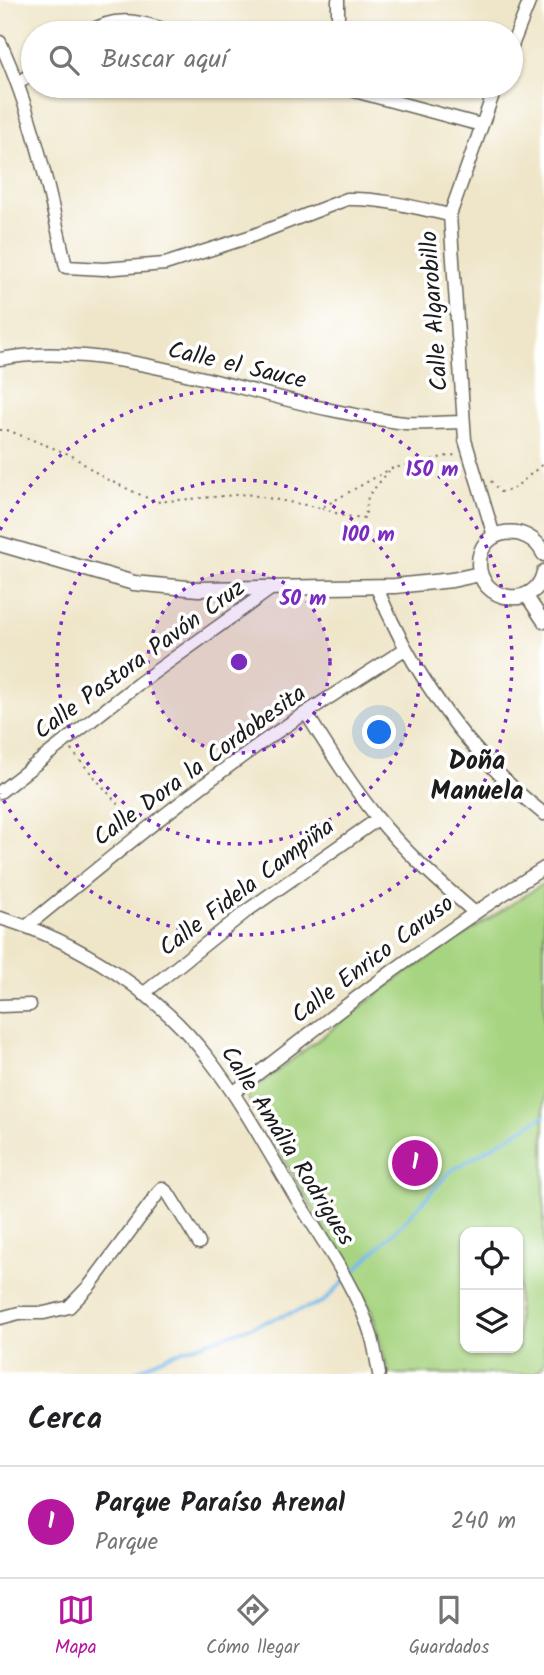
<!DOCTYPE html>
<html lang="es">
<head>
<meta charset="utf-8">
<style>
  :root { --surface:#fff; --page:#f2f2f2; --text:#202124; --muted:#757577; --line:#e0e0e0; --accent:#b5179e }
  body { margin:0; font-family:Kalam,sans-serif; background:var(--page); color:var(--text) }
  .controls { position:absolute; right:21px; bottom:21px; display:grid; overflow:hidden; border-radius:14px; box-shadow:0 2px 5px #0004 }
  .controls button { width:63px; height:63px; display:grid; place-items:center; padding:0; border:0; border-bottom:2px solid var(--line); background:var(--surface); color:var(--text); font:35px sans-serif }
  .you { position:absolute; left:380px; top:733px; width:24px; height:24px; margin:-18px; border:5px solid #fff; border-radius:50%; background:#1a73e8; box-shadow:0 0 0 10px #1a73e833 }
  .badge { display:grid; place-items:center; width:46px; height:46px; border-radius:50%; background:var(--accent); color:#fff; font-size:23px; font-weight:700 }
  .pin { position:absolute; translate:-50% -50%; border:4px solid #fff; box-shadow:0 2px 7px #0006 }
  .list { margin:0; padding:0; list-style:none }
  h2 { display:flex; justify-content:space-between; align-items:center; height:91px; margin:0; padding:0 28px; font-size:30px }
  h2 small { font-size:23px; font-weight:400; color:var(--muted) }
  .list li { display:grid; grid-template-columns:46px 1fr auto; gap:21px; align-items:center; box-sizing:border-box; height:112px; padding:0 28px; border-top:2px solid var(--line) }
  .list b { display:block; font-size:26px; white-space:nowrap }
  .list p { margin:0; font-size:23px; white-space:nowrap; color:var(--muted) }
  .list em { font-size:23px; font-style:normal; color:var(--muted) }
  .icon { flex:none; width:38px; height:38px; fill:none; stroke:currentColor; stroke-width:2; stroke-linecap:round; stroke-linejoin:round }
  .map { position:relative; flex:none; width:544px; height:1374px; overflow:hidden }
  .search { position:absolute; background:var(--surface); box-shadow:0 2px 5px #0004; left:21px; right:21px; top:21px; height:77px; display:flex; align-items:center; gap:18px; box-sizing:border-box; padding:0 24px; border-radius:38px; color:var(--muted); font-size:26px }
  .sheet { height:203px; background:var(--surface) }
  nav { display:flex; justify-content:space-around; align-items:center; box-sizing:border-box; height:98px; border-top:2px solid var(--line); background:var(--surface); font-size:19px; color:var(--muted) }
  nav a { display:grid; justify-items:center; gap:4px }
  nav .on { color:var(--accent) }
  .map>svg:first-child { display:block }
  .green { fill:#a7d481; stroke:#62784e; stroke-width:2; fill-rule:evenodd }
  .lines { fill:none; stroke-linecap:round; stroke-linejoin:round }
  .stream { stroke:#77b9ec; stroke-width:3.5 }
  .minor-casing { stroke:#666359; stroke-width:15 }
  .tertiary-casing { stroke:#666359; stroke-width:17 }
  .path { stroke:#666359; stroke-width:2; stroke-dasharray:2 5; stroke-linecap:butt }
  .minor { stroke:#fff; stroke-width:12 }
  .tertiary { stroke:#fff; stroke-width:14 }
  .ring { fill:none; stroke:#7b2cbf; stroke-width:3.5; stroke-dasharray:3.5 7 }
  .labels { text-anchor:middle; dominant-baseline:central; stroke-width:7; stroke-linejoin:round; paint-order:stroke }
  .street-label { font-size:24px; fill:#1c1c1c; stroke:#fff }
  .neighbourhood-label { font-size:26px; font-weight:bold; fill:#1c1c1c; stroke:#fff }
  .centre { fill:#7b2cbf; stroke:#fff; stroke-width:3.5 }
  .ring-label { font-size:21px; text-anchor:middle; font-weight:bold; fill:#7b2cbf; stroke:#fff; stroke-width:7; stroke-linejoin:round; paint-order:stroke }
</style>
</head>
<body>
<div class="map">
<svg width="544" height="1374" viewBox="0 0 544 1374">
  <rect width="100%" height="100%" fill="#fff"/>
  <filter id="ink" filterUnits="userSpaceOnUse"><feTurbulence type="fractalNoise" baseFrequency=".0143" numOctaves="2"/><feDisplacementMap in="SourceGraphic" scale="14" xChannelSelector="R" yChannelSelector="G"/><feConvolveMatrix kernelMatrix="1 2 1 2 8 2 1 2 1" color-interpolation-filters="sRGB"/></filter>
  <filter id="wash" filterUnits="userSpaceOnUse"><feTurbulence type="fractalNoise" baseFrequency=".00686" numOctaves="4" result="noise"/><feDisplacementMap in="SourceGraphic" scale="28" xChannelSelector="R" yChannelSelector="G"/><feGaussianBlur stdDeviation="1.57" result="paint"/><feColorMatrix in="noise" values="0 0 0 0 0 0 0 0 0 0 0 0 0 0 0 0 0 1.4 0 .05"/><feComposite in="paint" operator="in"/></filter>
  <g filter="url(#wash)">
    <rect width="100%" height="100%" fill="#efe6c9"/>
    <path class="green" d="M544 883V1364L535 1374H389L371 1309 246 1095 400 977ZM465 1232H518V1348H465Z"/>
    <g class="lines">
      <path class="stream" d="M131 1374 169 1355 323 1302 404 1222 451 1171 544 1116"/>
    </g>
  </g>
  <g filter="url(#ink)">
    <g class="lines">
      <g class="minor-casing">
        <path id="minor" d="M87 33C117 13 144 22 175 33
          M338 33V0
          M0 42C33 114 49 190 66 267L104 269 165 264 249 237 347 199C382 198 417 208 450 215
          M511 48 530 0
          M19 83 33 72
          M336 86 481 125
          M0 359C101 339 231 389 331 410 355 415 380 420 405 423 424 424 444 422 463 422
          M494 536 465 440 450 215 496 86
          M376 586C413 675 468 754 544 814
          M526 595 544 622
          M306 713C328 748 350 784 376 816 405 852 439 882 474 912
          M0 792 138 684 272 588
          M0 918C79 941 158 993 208 1058 242 1102 268 1151 296 1198 322 1240 358 1290 372 1338 375 1349 377 1362 379 1374
          M27 926C107 861 186 795 271 736 315 706 360 678 405 649
          M143 994 248 910 378 819
          M0 1006 30 1005
          M233 1093C334 1014 435 936 544 868
          M0 1318 19 1313H44L69 1307 90 1285 162 1188 168 1193 199 1243"/>
      </g>
      <g class="tertiary-casing">
        <path id="tertiary" d="M0 544 134 583 198 589 395 586 452 580 480 574
          M544 554C529 522 479 526 479 564 479 602 536 611 544 572"/>
      </g>
      <path class="path" d="M0 430H7L71 455 104 478 156 502 246 494 321 508 390 469 452 455 456 456
        M491 481 500 492 512 490 544 463
        M322 508 344 516 365 518 368 496 389 471
        M71 750 134 823"/>
      <use href="#minor" class="minor"/>
      <use href="#tertiary" class="tertiary"/>
    </g>
  </g>
  <circle cx="239" cy="662" r="91" fill="#7b2cbf" fill-opacity=".12"/>
  <g class="ring">
    <circle cx="239" cy="662" r="91"/>
    <circle cx="239" cy="662" r="182"/>
    <path d="M0 530A273 273 0 1 1 0 794"/>
  </g>
  <g class="labels">
    <g class="street-label">
      <text transform="translate(435 311) rotate(-94)">Calle Algarobillo</text>
      <text transform="translate(237 366) rotate(13)">Calle el Sauce</text>
      <text transform="translate(140 660) rotate(-36)">Calle Pastora Pavón Cruz</text>
      <text transform="translate(200 766) rotate(-36)">Calle Dora la Cordobesita</text>
      <text transform="translate(247 888) rotate(-37)">Calle Fidela Campiña</text>
      <text transform="translate(373 960) rotate(-37)">Calle Enrico Caruso</text>
      <text transform="translate(287 1146) rotate(58)">Calle Amália Rodrigues</text>
    </g>
    <g class="neighbourhood-label">
      <text x="477" y="762">Doña<tspan x="477" dy="30">Manuela</tspan></text>
    </g>
  </g>
  <circle cx="239" cy="662" r="10" class="centre"/>
  <g class="ring-label">
    <text x="432" y="476">150 m</text>
    <text x="368" y="541">100 m</text>
    <text x="303" y="605">50 m</text>
  </g>
</svg>
<div class="controls">
<button><svg class="icon" aria-label="locate" viewBox="0 0 24 24"><circle cx="12" cy="12" r="6"/><path d="M12 2v4M12 18v4M2 12h4M18 12h4"/></svg></button>
<button><svg class="icon" aria-label="layers" viewBox="0 0 24 24"><path d="M12 4l9 5-9 5-9-5zM3 14l9 5 9-5"/></svg></button>
</div>
<div class="you"></div>
<div class="pin badge" style="left:415px;top:1163px">1</div>
<div class="search"><svg class="icon" aria-label="search" viewBox="0 0 24 24"><circle cx="10" cy="10" r="6"/><path d="M15 15l6 6"/></svg>Buscar aquí</div>
</div>
<section class="sheet">
<h2>Cerca<small></small></h2>
<ul class="list">
<li><span class="badge">1</span><div><b>Parque Paraíso Arenal</b><p>Parque</p></div><em>240 m</em></li>
</ul>
</section>
<nav>
<a class="on"><svg class="icon" aria-label="map" viewBox="0 0 24 24"><path d="M3 6l6-2 6 2 6-2v14l-6 2-6-2-6 2zM9 4v14M15 6v14"/></svg>Mapa</a>
<a><svg class="icon" aria-label="directions" viewBox="0 0 24 24"><path d="M12 3l9 9-9 9-9-9zM9 14v-3h6M13 9l2 2-2 2"/></svg>Cómo llegar</a>
<a><svg class="icon" aria-label="saved" viewBox="0 0 24 24"><path d="M7 4h10v16l-5-4-5 4z"/></svg>Guardados</a>
</nav>
</body>
</html>
